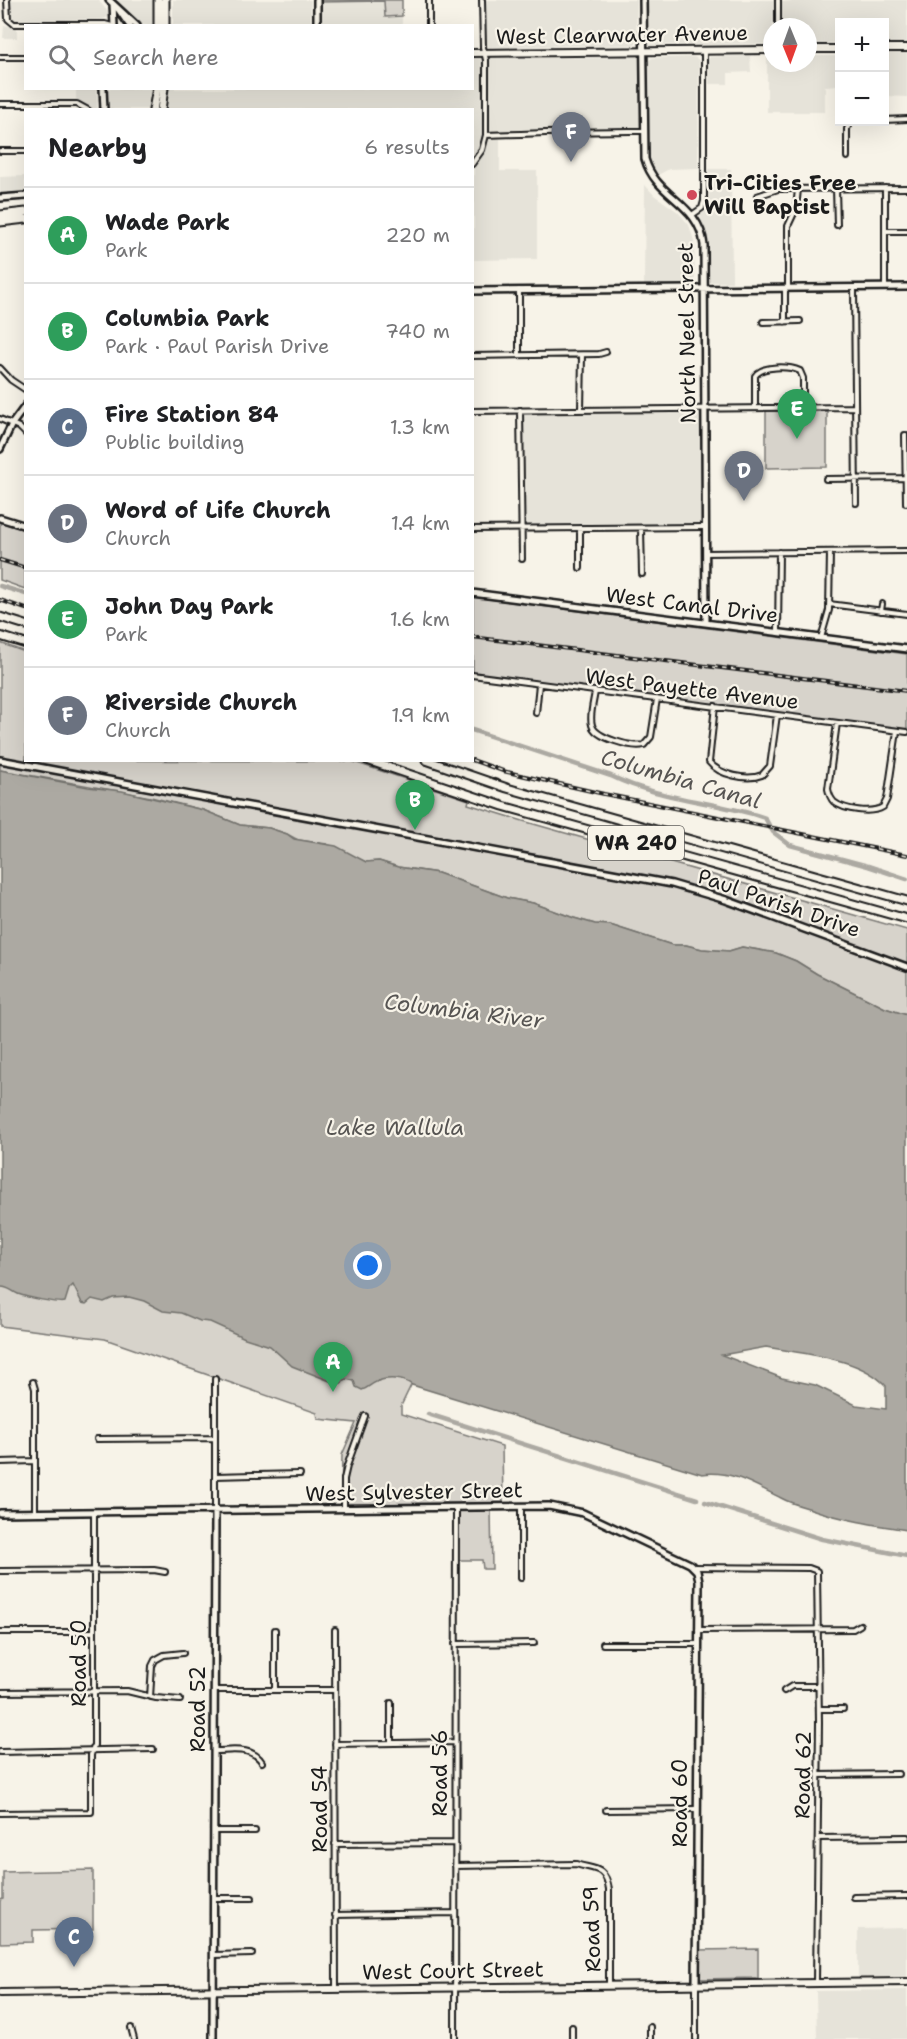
<!DOCTYPE html>
<html lang="en">
<head>
<meta charset="utf-8">
<style>
  :root { --surface:#fff; --page:#f2f2f2; --text:#202124; --muted:#757577; --line:#e0e0e0; --accent:#b45309 }
  body { margin:0; font-family:"Shantell Sans",sans-serif; background:var(--page); color:var(--text) }
  .controls { position:absolute; right:18px; top:18px; display:grid; overflow:hidden; border-radius:0px; box-shadow:0 6px 24px #0002 }
  .controls button { width:54px; height:54px; display:grid; place-items:center; padding:0; border:0; border-bottom:2px solid var(--line); background:var(--surface); color:var(--text); font:30px sans-serif }
  .compass { position:absolute; left:763px; top:18px; width:54px; height:54px; border-radius:50%; background:var(--surface); box-shadow:0 6px 24px #0002; rotate:179deg }
  .you { position:absolute; left:368px; top:1266px; width:21px; height:21px; margin:-15px; border:4px solid #fff; border-radius:50%; background:#1a73e8; box-shadow:0 0 0 9px #1a73e833 }
  .badge { display:grid; place-items:center; width:39px; height:39px; border-radius:50%; background:var(--accent); color:#fff; font-size:20px; font-weight:700 }
  .pin { position:absolute; translate:-50% -50px; filter:drop-shadow(0 2px 3px #0008) }
  .pin::after { content:''; position:absolute; top:32px; width:21px; height:18px; background:inherit; clip-path:polygon(0 0,100% 0,50% 100%) }
  .list { margin:0; padding:0; list-style:none }
  h2 { display:flex; justify-content:space-between; align-items:center; height:78px; margin:0; padding:0 24px; font-size:26px }
  h2 small { font-size:20px; font-weight:400; color:var(--muted) }
  .list li { display:grid; grid-template-columns:39px 1fr auto; gap:18px; align-items:center; box-sizing:border-box; height:96px; padding:0 24px; border-top:2px solid var(--line) }
  .list b { display:block; font-size:22px; white-space:nowrap }
  .list p { margin:0; font-size:20px; white-space:nowrap; color:var(--muted) }
  .list em { font-size:20px; font-style:normal; color:var(--muted) }
  .icon { flex:none; width:33px; height:33px; fill:none; stroke:currentColor; stroke-width:2; stroke-linecap:round; stroke-linejoin:round }
  .map { position:relative; flex:none; width:907px; height:2039px; overflow:hidden }
  .search { position:absolute; background:var(--surface); box-shadow:0 6px 24px #0002; left:24px; top:24px; width:450px; height:66px; display:flex; align-items:center; gap:15px; box-sizing:border-box; padding:0 21px; border-radius:0px; color:var(--muted); font-size:22px }
  .panel { position:absolute; background:var(--surface); box-shadow:0 6px 24px #0002; left:24px; top:108px; width:450px; height:654px; border-radius:0px }
  .map>svg:first-child { display:block }
  .built { fill:#e6e3d9 }
  .green { fill:#d7d3cb; stroke:#7a7874; stroke-width:1.5 }
  .water { fill:#aca9a2; stroke:#72716c; stroke-width:1.5; fill-rule:evenodd }
  .lines { fill:none; stroke-linecap:round; stroke-linejoin:round }
  .canal { stroke:#aca9a2; stroke-width:4.5 }
  .street-casing { stroke:#1c1c1c; stroke-width:8 }
  .secondary-casing { stroke:#1c1c1c; stroke-width:10 }
  .primary-casing { stroke:#1c1c1c; stroke-width:10 }
  .highway-casing { stroke:#1c1c1c; stroke-width:11 }
  .street { stroke:#f7f3e8; stroke-width:4 }
  .secondary { stroke:#f7f3e8; stroke-width:5 }
  .primary { stroke:#f7f3e8; stroke-width:6 }
  .highway { stroke:#f7f3e8; stroke-width:7 }
  .rail-casing { stroke:#1c1c1c; stroke-width:4 }
  .rail { stroke:#f7f3e8; stroke-width:1.5; stroke-dasharray:4.5; stroke-linecap:butt }
  .poi-dot { fill:#d1495b; stroke:#f7f3e8; stroke-width:2 }
  .labels { text-anchor:middle; dominant-baseline:central; stroke-width:4.5; stroke-linejoin:round; paint-order:stroke }
  .shield { fill:#f7f3e8; stroke:#5e5c59; stroke-width:1.5 }
  .shield-label { font-size:20px; font-weight:bold; fill:#1c1c1c }
  .street-label { font-size:21px; fill:#1c1c1c; stroke:#f7f3e8 }
  .poi-label { font-size:21px; font-weight:bold; fill:#1c1c1c; stroke:#f7f3e8; text-anchor:start }
  .water-label { font-size:22px; font-style:italic; fill:#565452; stroke:#f7f3e8 }
</style>
</head>
<body>
<div class="map">
<svg width="907" height="2039" viewBox="0 0 907 2039">
  <rect width="100%" height="100%" fill="#f7f3e8"/>
  <filter id="ink" filterUnits="userSpaceOnUse"><feTurbulence type="fractalNoise" baseFrequency=".0167" numOctaves="2"/><feDisplacementMap in="SourceGraphic" scale="12" xChannelSelector="R" yChannelSelector="G"/><feConvolveMatrix kernelMatrix="1 2 1 2 8 2 1 2 1" color-interpolation-filters="sRGB"/></filter>
  <g filter="url(#ink)">
    <path class="built" d="M9 0H98L109 13 108 17 103 19 15 21 11 18 10 14Z
      M115 0H155L153 25H140Z
      M173 0H311V25H173Z
      M485 0H637L636 43 634 45 486 47Z
      M646 0H775L772 42 770 44 649 45 645 41Z
      M804 0H907V43H885L884 22H840L839 43 808 44V27H782V2Z
      M384 1 385 16H402V25H320V2Z
      M4 25 17 28V38H3Z
      M885 53H907V97L885 96Z
      M750 56 751 72 728 73V84H709L708 60 710 57Z
      M767 56H772V63H808V56H839V85L825 86V112H767Z
      M639 57V127L490 132 489 58Z
      M694 57 699 60 698 168 669 169 658 175 651 163 649 150 647 62 652 58Z
      M473 58H482V138L479 148 473 156 472 110 166 109 169 89 472 88Z
      M76 89H97V108L94 109 76 99Z
      M108 89H152L153 98 150 109H108Z
      M495 137 500 139V171H537V259L474 260V168L486 150 490 138Z
      M709 169H731L732 282H710L709 243 700 215 707 210 709 206Z
      M25 176V192L0 195V177Z
      M645 185 654 195 678 212 689 225 694 241 695 285H644Z
      M705 408 706 527 521 529 520 410Z
      M907 1928V1977H858V1929Z
      M907 1990V2039H817L816 1991Z"/>
    <path class="green" d="M320 0H402V16L385 17 384 1 320 2Z
      M766 411H827V467L766 468Z
      M0 522 25 530V589L0 580Z
      M473 597 907 654V730L473 673Z
      M0 643 25 652 26 760 351 761 469 800 468 804 523 821 907 930V1015L885 1008 817 974 796 961 776 953 742 947 729 951 702 949 686 945H672L610 925 595 924 574 918 533 903 507 898 438 873 398 867 379 861 366 862 327 844 298 840 287 834 269 828 240 825 203 810 151 797 0 770Z
      M0 1263 24 1266 415 1377 401 1406V1414L502 1446 503 1503 341 1504 342 1455 356 1423 318 1419 317 1413 105 1339 0 1326Z
      M458 1510H491L492 1569H483L482 1560H458Z
      M93 1870V1929L33 1930V1942L0 1943V1900L3 1899V1872Z
      M758 1949V1978L699 1979V1950Z"/>
    <path class="water" d="M0 770 88 787 122 791 203 810 240 825 269 828 287 834 294 839 336 846 366 862 379 861 398 867 438 873 507 898 533 903 574 918 595 924 610 925 672 945H686L702 949 729 951 742 947 776 953 796 961 817 974 885 1008 907 1015V1530C875 1525 843 1520 811 1509 801 1506 790 1503 781 1498 754 1485 733 1470 702 1474L412 1385C403 1378 387 1377 376 1382 371 1384 368 1388 362 1390L356 1387 354 1381 346 1379 342 1383H335L292 1366 270 1346 245 1338 210 1322 200 1321 181 1313 163 1311 144 1301 129 1297 113 1298 104 1302 92 1299 86 1304 82 1303 73 1285 69 1289 65 1302C59 1304 25 1297 18 1294 11 1291 8 1286 0 1287ZM766 1347C803 1354 860 1357 886 1386V1409L856 1405 815 1385 782 1378 722 1355Z"/>
    <g class="lines">
      <path class="canal" d="M0 586 26 594
        M472 730 611 776C656 798 708 801 756 815L765 818 773 832 790 845 868 866 907 879
        M428 1414 697 1499
        M705 1502 822 1539 907 1556"/>
      <g class="street-casing">
        <path id="street" d="M7 0 8 19 14 24H105L112 26
          M429 0V26
          M778 27V0
          M0 57H26
          M0 104H77L88 110
          M884 120 907 119
          M486 135C539 134 591 130 644 131
          M0 151H26
          M847 157V129L850 122
          M472 164 482 150 486 135V60L483 47 482 0
          M836 188 837 225
          M885 188V287
          M757 196 778 189 907 188
          M692 215 702 208 704 201V51
          M885 231H907
          M785 288V322
          M788 288V226L796 209 798 189
          M854 288 856 503
          M519 290V355
          M763 322 800 321
          M472 356 599 354 606 352
          M0 368 11 380 26 390
          M755 408V376C762 365 789 366 800 371L803 378V407
          M520 410 522 559
          M581 410 582 355
          M472 411 855 407
          M0 419 19 427 26 434
          M905 435 906 503
          M826 479 907 478
          M580 528V568
          M641 528 642 574
          M472 529 706 527
          M706 553 907 551
          M829 604 907 614
          M881 611 882 604
          M778 633 779 552
          M821 638 829 610 830 552
          M472 675 907 732
          M595 691C594 701 589 715 592 725 595 738 633 748 644 745L651 737 657 699
          M715 706 709 762C719 775 747 781 762 775L770 766 777 715
          M536 713 539 684
          M837 723 828 789C829 794 830 798 834 802 844 810 872 814 883 807L887 799 897 731
          M215 1379V1510
          M33 1382 35 1389V1513
          M97 1439 214 1438
          M0 1462 35 1461
          M215 1476 300 1474
          M344 1508V1479L347 1466 365 1416
          M694 1567 809 1568 817 1571 819 1723 816 1982
          M0 1571 154 1570 165 1572
          M521 1578V1506
          M335 1630 336 1989
          M698 1630 853 1629 860 1625
          M0 1632H94
          M455 1644 534 1643
          M603 1644H698
          M214 1690H335
          M275 1690V1630
          M784 1691 792 1686H817
          M0 1692 127 1691 156 1698 180 1700
          M150 1697 152 1666 155 1660 164 1655 183 1653
          M819 1709H843
          M391 1743V1703
          M335 1744 455 1742
          M214 1751C231 1751 252 1746 262 1762
          M0 1752 153 1749
          M818 1775 898 1774
          M606 1810 697 1809
          M0 1813 91 1812V1755L94 1745V1512
          M214 1831H255
          M818 1838 907 1837
          M335 1844 454 1843
          M455 1866 576 1864C593 1870 605 1865 609 1889V1986
          M854 1897 907 1896
          M214 1898H252
          M335 1915 455 1913
          M213 1955 252 1954
          M572 2027V2039
          M650 2027V2039
          M131 2028 134 2039
          M455 2039 456 1507
          M696 2039V1985"/>
      </g>
      <g class="secondary-casing">
        <path id="secondary" d="M109 0 137 26
          M317 0V26
          M643 0 645 159C656 198 699 202 704 245L706 623
          M113 4 114 26
          M118 9 130 26
          M103 88 104 110
          M0 198 26 196
          M472 291 907 287
          M0 449 12 424 26 405
          M0 518 26 526
          M472 593 907 649
          M0 760 672 884 726 900 907 967
          M0 1513 549 1506 583 1513 690 1564 697 1571 699 1581 696 1985
          M213 2039 215 1511"/>
      </g>
      <g class="primary-casing">
        <path id="primary" d="M884 48H907
          M808 49H840
          M472 53 772 50
          M0 1993 907 1982"/>
      </g>
      <g class="highway-casing">
        <path id="highway" d="M158 0V26
          M165 0V26
          M153 110 157 88
          M161 110 164 88
          M0 215 26 212
          M0 222 26 219
          M0 617 26 625
          M0 636 26 644
          M367 760 503 806 907 919
          M426 760 507 788 907 901"/>
      </g>
      <use href="#street" class="street"/>
      <use href="#secondary" class="secondary"/>
      <use href="#primary" class="primary"/>
      <use href="#highway" class="highway"/>
      <g class="rail-casing">
        <path id="rail" d="M0 560 26 568
          M0 600 26 609
          M472 637 907 691
          M472 760 503 771 604 794 907 855"/>
      </g>
      <use href="#rail" class="rail"/>
    </g>
  </g>
  <circle class="poi-dot" cx="692" cy="195" r="6"/>
  <g class="labels">
    <rect class="shield" x="588" y="826" width="96" height="34" rx="4.5"/>
    <g class="shield-label">
      <text x="636" y="843">WA 240</text>
    </g>
    <g class="street-label">
      <text transform="translate(622 35) rotate(-1)">West Clearwater Avenue</text>
      <text transform="translate(687 333) rotate(-91)">North Neel Street</text>
      <text transform="translate(692 605) rotate(7)">West Canal Drive</text>
      <text transform="translate(692 689) rotate(7)">West Payette Avenue</text>
      <text transform="translate(779 903) rotate(19)">Paul Parish Drive</text>
      <text transform="translate(414 1492) rotate(-1)">West Sylvester Street</text>
      <text transform="translate(79 1663) rotate(-90)">Road 50</text>
      <text transform="translate(198 1709) rotate(-90)">Road 52</text>
      <text transform="translate(440 1773) rotate(-90)">Road 56</text>
      <text transform="translate(803 1775) rotate(-89)">Road 62</text>
      <text transform="translate(680 1803) rotate(-90)">Road 60</text>
      <text transform="translate(320 1809) rotate(-90)">Road 54</text>
      <text transform="translate(592 1929) rotate(-92)">Road 59</text>
      <text transform="translate(453 1971) rotate(-1)">West Court Street</text>
    </g>
    <g class="poi-label">
      <text x="704" y="183">Tri-Cities Free<tspan x="704" dy="24">Will Baptist</tspan></text>
    </g>
    <g class="water-label">
      <text transform="translate(681 779) rotate(16)">Columbia Canal</text>
      <text transform="translate(464 1011) rotate(7)">Columbia River</text>
      <text x="395" y="1127">Lake Wallula</text>
    </g>
  </g>
</svg>
<div class="controls">
<button>+</button>
<button>−</button>
</div>
<svg class="compass" viewBox="-18 -18 36 36"><path d="M0-13l5 13h-10z" fill="#e53935"/><path d="M0 13l5-13h-10z" fill="#757577"/></svg>
<div class="you"></div>
<div class="pin badge" style="left:333px;top:1392px;background:#2e9e5b">A</div>
<div class="pin badge" style="left:415px;top:830px;background:#2e9e5b">B</div>
<div class="pin badge" style="left:74px;top:1967px;background:#5c6f8a">C</div>
<div class="pin badge" style="left:744px;top:501px;background:#6b7280">D</div>
<div class="pin badge" style="left:797px;top:439px;background:#2e9e5b">E</div>
<div class="pin badge" style="left:571px;top:162px;background:#6b7280">F</div>
<div class="search"><svg class="icon" aria-label="search" viewBox="0 0 24 24"><circle cx="10" cy="10" r="6"/><path d="M15 15l6 6"/></svg>Search here</div>
<section class="panel">
<h2>Nearby<small>6 results</small></h2>
<ul class="list">
<li><span class="badge" style="background:#2e9e5b">A</span><div><b>Wade Park</b><p>Park</p></div><em>220 m</em></li>
<li><span class="badge" style="background:#2e9e5b">B</span><div><b>Columbia Park</b><p>Park · Paul Parish Drive</p></div><em>740 m</em></li>
<li><span class="badge" style="background:#5c6f8a">C</span><div><b>Fire Station 84</b><p>Public building</p></div><em>1.3 km</em></li>
<li><span class="badge" style="background:#6b7280">D</span><div><b>Word of Life Church</b><p>Church</p></div><em>1.4 km</em></li>
<li><span class="badge" style="background:#2e9e5b">E</span><div><b>John Day Park</b><p>Park</p></div><em>1.6 km</em></li>
<li><span class="badge" style="background:#6b7280">F</span><div><b>Riverside Church</b><p>Church</p></div><em>1.9 km</em></li>
</ul>
</section>
</div>
</body>
</html>
